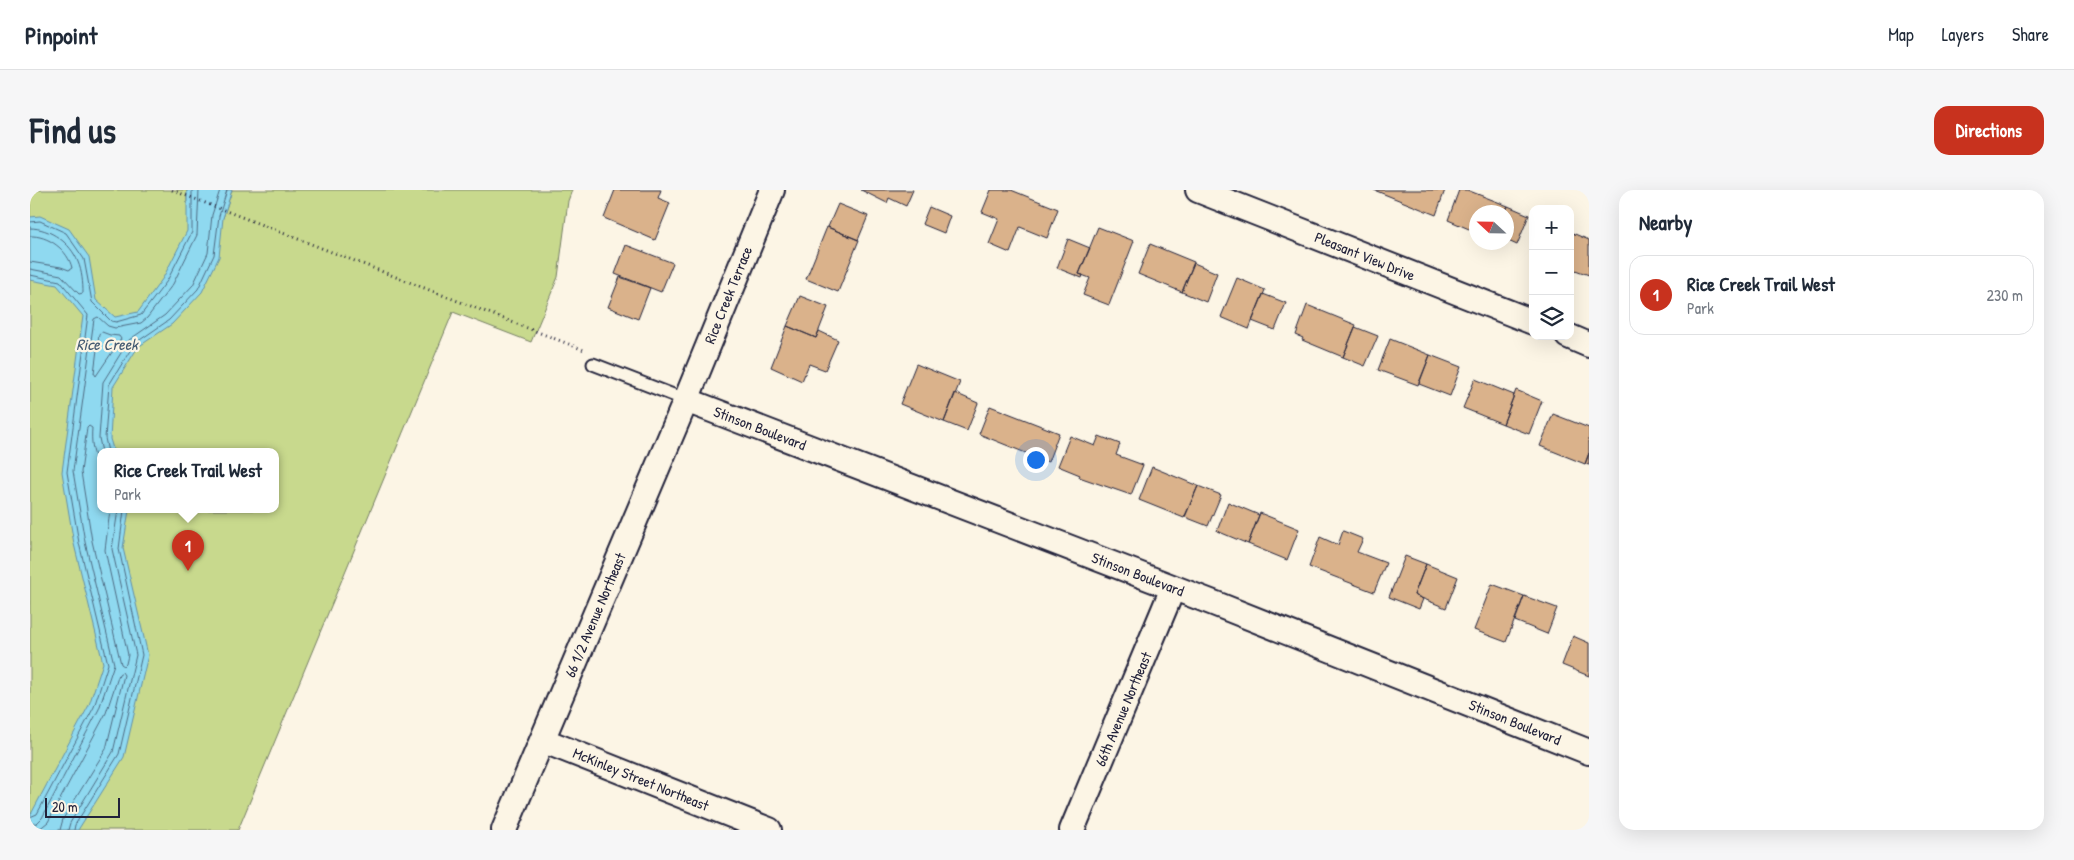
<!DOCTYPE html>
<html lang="en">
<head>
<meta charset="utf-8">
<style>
  :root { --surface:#fff; --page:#f6f6f7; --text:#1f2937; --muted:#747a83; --line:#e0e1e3; --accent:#c8321e }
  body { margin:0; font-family:"Patrick Hand",sans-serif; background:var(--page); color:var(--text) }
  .controls { position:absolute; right:15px; top:15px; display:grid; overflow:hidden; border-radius:10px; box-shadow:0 5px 20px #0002 }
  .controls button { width:45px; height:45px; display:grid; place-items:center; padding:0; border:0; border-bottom:1px solid var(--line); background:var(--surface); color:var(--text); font:25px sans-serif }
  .compass { position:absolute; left:1439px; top:15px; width:45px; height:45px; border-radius:50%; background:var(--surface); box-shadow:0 5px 20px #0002; rotate:292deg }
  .scale { position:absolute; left:15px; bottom:12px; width:75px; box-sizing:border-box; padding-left:5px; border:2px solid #22223b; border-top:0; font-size:14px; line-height:18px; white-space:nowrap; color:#22223b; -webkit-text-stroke:4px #fcf5e5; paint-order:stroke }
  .you { position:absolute; left:1005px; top:269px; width:18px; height:18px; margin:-12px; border:4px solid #fff; border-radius:50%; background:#1a73e8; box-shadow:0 0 0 8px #1a73e833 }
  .badge { display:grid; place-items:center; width:32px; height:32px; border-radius:50%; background:var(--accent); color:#fff; font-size:16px; font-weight:700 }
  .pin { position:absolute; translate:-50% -41px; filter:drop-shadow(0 1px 2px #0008) }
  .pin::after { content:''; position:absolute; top:26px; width:18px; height:15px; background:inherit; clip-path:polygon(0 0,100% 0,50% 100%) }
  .popup { position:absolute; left:67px; top:258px; width:182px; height:65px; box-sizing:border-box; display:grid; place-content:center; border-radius:10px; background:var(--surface); filter:drop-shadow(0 1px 4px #0005); font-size:16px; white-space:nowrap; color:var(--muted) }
  .popup b { font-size:19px; color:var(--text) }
  .popup::after { content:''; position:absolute; left:50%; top:100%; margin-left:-10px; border:10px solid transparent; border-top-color:var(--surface) }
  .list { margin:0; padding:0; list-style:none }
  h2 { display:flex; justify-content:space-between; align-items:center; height:65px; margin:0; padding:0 20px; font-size:21px }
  h2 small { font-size:16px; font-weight:400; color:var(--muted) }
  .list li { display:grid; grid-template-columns:32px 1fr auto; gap:15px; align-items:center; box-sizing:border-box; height:80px; margin:0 10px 10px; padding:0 10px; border:1px solid var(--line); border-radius:15px }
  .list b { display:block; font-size:19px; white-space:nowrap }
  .list p { margin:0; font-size:16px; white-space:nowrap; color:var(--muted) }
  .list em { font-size:16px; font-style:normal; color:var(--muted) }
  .icon { flex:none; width:28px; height:28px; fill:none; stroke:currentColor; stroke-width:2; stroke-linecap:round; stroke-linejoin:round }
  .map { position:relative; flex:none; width:1559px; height:640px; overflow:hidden; border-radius:15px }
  header { display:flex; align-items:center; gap:30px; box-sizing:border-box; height:70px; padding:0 25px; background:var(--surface); border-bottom:1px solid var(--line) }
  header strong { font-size:24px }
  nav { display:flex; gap:28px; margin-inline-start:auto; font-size:18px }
  .intro { display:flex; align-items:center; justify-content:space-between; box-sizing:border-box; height:120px; padding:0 30px }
  h1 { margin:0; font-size:35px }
  .button { padding:12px 22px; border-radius:15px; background:var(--accent); color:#fff; font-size:18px; font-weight:700 }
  main { display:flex; gap:30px; padding:0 30px }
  aside { flex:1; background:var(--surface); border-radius:15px; box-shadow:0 5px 20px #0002 }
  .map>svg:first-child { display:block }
  .green { fill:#c8d98d; stroke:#757e64; fill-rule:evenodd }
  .water { fill:#8fd9f0; stroke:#6390a8 }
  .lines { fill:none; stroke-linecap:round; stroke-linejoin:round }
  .shore { stroke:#4e6b83; stroke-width:1 }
  .building { fill:#dab28b; stroke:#22223b }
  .lane-casing { stroke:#22223b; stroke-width:15 }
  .street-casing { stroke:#22223b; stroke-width:28 }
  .path { stroke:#22223b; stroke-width:3; stroke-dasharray:1 4; stroke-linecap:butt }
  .lane { stroke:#fcf5e5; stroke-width:11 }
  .street { stroke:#fcf5e5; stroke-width:24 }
  .labels { text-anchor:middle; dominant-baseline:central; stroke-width:4.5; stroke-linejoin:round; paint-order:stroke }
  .street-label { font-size:15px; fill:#22223b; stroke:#fcf5e5 }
  .water-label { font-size:16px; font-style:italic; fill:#435971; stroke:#fcf5e5 }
</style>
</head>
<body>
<header>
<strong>Pinpoint</strong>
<nav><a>Map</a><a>Layers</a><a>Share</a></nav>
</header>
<div class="intro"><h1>Find us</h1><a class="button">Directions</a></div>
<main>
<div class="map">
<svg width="1559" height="640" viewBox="0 0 1559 640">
  <rect width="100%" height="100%" fill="#fcf5e5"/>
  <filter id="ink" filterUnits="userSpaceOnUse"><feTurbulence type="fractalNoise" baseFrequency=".02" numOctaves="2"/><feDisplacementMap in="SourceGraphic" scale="10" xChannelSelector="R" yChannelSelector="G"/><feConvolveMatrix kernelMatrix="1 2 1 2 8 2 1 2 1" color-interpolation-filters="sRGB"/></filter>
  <g filter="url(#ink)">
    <path class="green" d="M0 0H157V14L193 28 202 0H542L538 11 528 87 501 152 423 122 208 640H0ZM70 262H246V320H70Z"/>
    <path class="water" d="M157 0H202L193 28 189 67 172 102 142 134 108 157 83 197 80 249 84 262H70V320H99L93 358 118 465 94 567 48 640H0V626L59 515 73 473 44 354 32 282 53 126 27 95 0 90V27L10 26 39 39 59 67 66 110 85 127 108 122 133 88 157 41Z"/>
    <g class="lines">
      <path class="shore" d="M0 32 10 31 36 43 54 69 62 112 81 131 86 132 111 125 137 91 162 42V0
        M0 38C20 38 41 53 48 72 52 81 53 94 53 103L49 104 31 85 0 79
        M0 46C18 45 38 60 42 78L39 80 31 77 0 72
        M0 85 30 91 58 125 37 282 49 353 78 474 64 517 7 624 0 627
        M72 142 80 145 89 146 91 149 66 186 64 183 69 144Z
        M72 262 69 248 73 192 99 150 135 125 163 95 178 63 182 25 190 0
        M78 262 75 248 79 195 104 154 139 130 168 99 184 65 189 26 197 0
        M70 275C62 265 61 251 62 238L59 236 57 238 51 282 62 351 91 474 94 476 96 474 98 465 75 360 80 320
        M0 634 7 633 12 628 69 519 84 474 55 352 43 281 64 129 68 127 78 136 85 138 111 133 117 128 143 94 167 45 169 0
        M8 640 18 632 76 523 89 484 92 482 94 485 76 559 33 629 30 640
        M38 640 40 633 83 562 106 465 82 359 88 320
        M44 640 45 635 89 564 112 465 89 359 94 320"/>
    </g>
    <path class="building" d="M585 0H631L628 8 640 13 625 50 574 28Z
      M831 0H883L876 16 859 8 857 13Z
      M961 0H981L1028 19 1017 48 990 37 980 63 959 54 969 29 952 22Z
      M1344 0H1415L1406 25Z
      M1429 0H1437L1478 16 1475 22H1446V42L1418 30Z
      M808 14 838 26 828 50 798 37Z
      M1478 16 1499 25 1487 55 1476 50V22H1475Z
      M899 17 920 26 914 43 892 34Z
      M797 37 829 50 808 102 776 89Z
      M1068 37 1104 51 1079 115 1053 105 1060 88 1049 84Z
      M1540 42 1559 50V85L1540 78Z
      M1038 49 1060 58 1049 84 1053 85 1052 88 1027 78Z
      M1120 54 1164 72 1152 102 1108 84Z
      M596 55 643 73 631 102 585 84Z
      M1164 73 1187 83 1176 112 1152 102Z
      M590 87 620 98 608 129 578 117Z
      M1207 88 1235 100 1219 139 1191 127Z
      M1233 104 1256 113 1245 140 1222 131Z
      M770 106 798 117 786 148 757 136Z
      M1277 115 1326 135 1313 167 1272 150 1273 148 1266 145Z
      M757 136 786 148 789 141 808 150 795 180 779 174 772 191 741 177Z
      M1325 137 1348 146 1335 176 1313 167Z
      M1360 149 1400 165 1388 195 1348 180Z
      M1400 165 1431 177 1420 206 1389 194Z
      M886 174 930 192 914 232 870 214Z
      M1445 189 1484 205 1473 234 1433 218Z
      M1486 200 1512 211 1499 244 1473 234Z
      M925 203 948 213 937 241 914 232Z
      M960 216 1029 243 1018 272 949 244Z
      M1523 224 1559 238V263L1555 274 1510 256Z
      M1040 246 1065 256 1069 246 1090 254 1086 265 1113 275 1101 305 1049 287 1050 285 1028 276Z
      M1559 263V275L1555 274Z
      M1122 277 1168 296 1154 328 1109 310Z
      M1168 296 1191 305 1178 336 1155 327Z
      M1198 312 1229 325 1218 354 1187 341Z
      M1230 323 1269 339 1257 370 1218 354Z
      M1313 341 1333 349 1327 362 1356 373 1344 402 1279 377 1290 347 1308 355Z
      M1375 366 1396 374 1384 405 1393 409 1389 419 1359 407Z
      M1396 374 1428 387 1416 418 1384 405Z
      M1462 394 1494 406 1476 452 1444 440Z
      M1494 406 1527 418 1517 444 1485 431Z
      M1543 446 1559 453V486L1532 475Z"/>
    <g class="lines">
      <g class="lane-casing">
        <path id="lane" d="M563 174 656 210"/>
      </g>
      <g class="street-casing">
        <path id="street" d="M1168 0 1503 132
          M1538 146 1559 155
          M656 210 1186 414 1559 562
          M512 550 739 640
          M474 640 656 210 742 0
          M1042 640 1143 398"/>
      </g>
      <path class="path" d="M142 0 554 160"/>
      <use href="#lane" class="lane"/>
      <use href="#street" class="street"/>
    </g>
  </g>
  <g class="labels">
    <g class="street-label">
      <text transform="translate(1335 66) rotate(22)">Pleasant View Drive</text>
      <text transform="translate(698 105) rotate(-68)">Rice Creek Terrace</text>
      <text transform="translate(730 238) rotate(21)">Stinson Boulevard</text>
      <text transform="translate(1108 384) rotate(21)">Stinson Boulevard</text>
      <text transform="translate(565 425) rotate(-67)">66 1/2 Avenue Northeast</text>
      <text transform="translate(1093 519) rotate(-67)">66th Avenue Northeast</text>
      <text transform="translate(1485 532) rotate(22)">Stinson Boulevard</text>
      <text transform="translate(611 589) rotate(22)">McKinley Street Northeast</text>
    </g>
    <g class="water-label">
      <text x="77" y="154">Rice Creek</text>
    </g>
  </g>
</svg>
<div class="controls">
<button>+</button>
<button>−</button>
<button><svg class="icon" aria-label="layers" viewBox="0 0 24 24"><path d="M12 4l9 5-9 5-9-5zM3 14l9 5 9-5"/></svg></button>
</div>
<svg class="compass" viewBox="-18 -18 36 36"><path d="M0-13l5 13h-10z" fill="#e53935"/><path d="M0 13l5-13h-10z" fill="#747a83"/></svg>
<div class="scale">20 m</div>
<div class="you"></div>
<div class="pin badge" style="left:158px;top:381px">1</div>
<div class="popup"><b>Rice Creek Trail West</b>Park</div>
</div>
<aside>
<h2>Nearby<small></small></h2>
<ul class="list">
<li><span class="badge">1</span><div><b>Rice Creek Trail West</b><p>Park</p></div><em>230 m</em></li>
</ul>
</aside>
</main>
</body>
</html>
